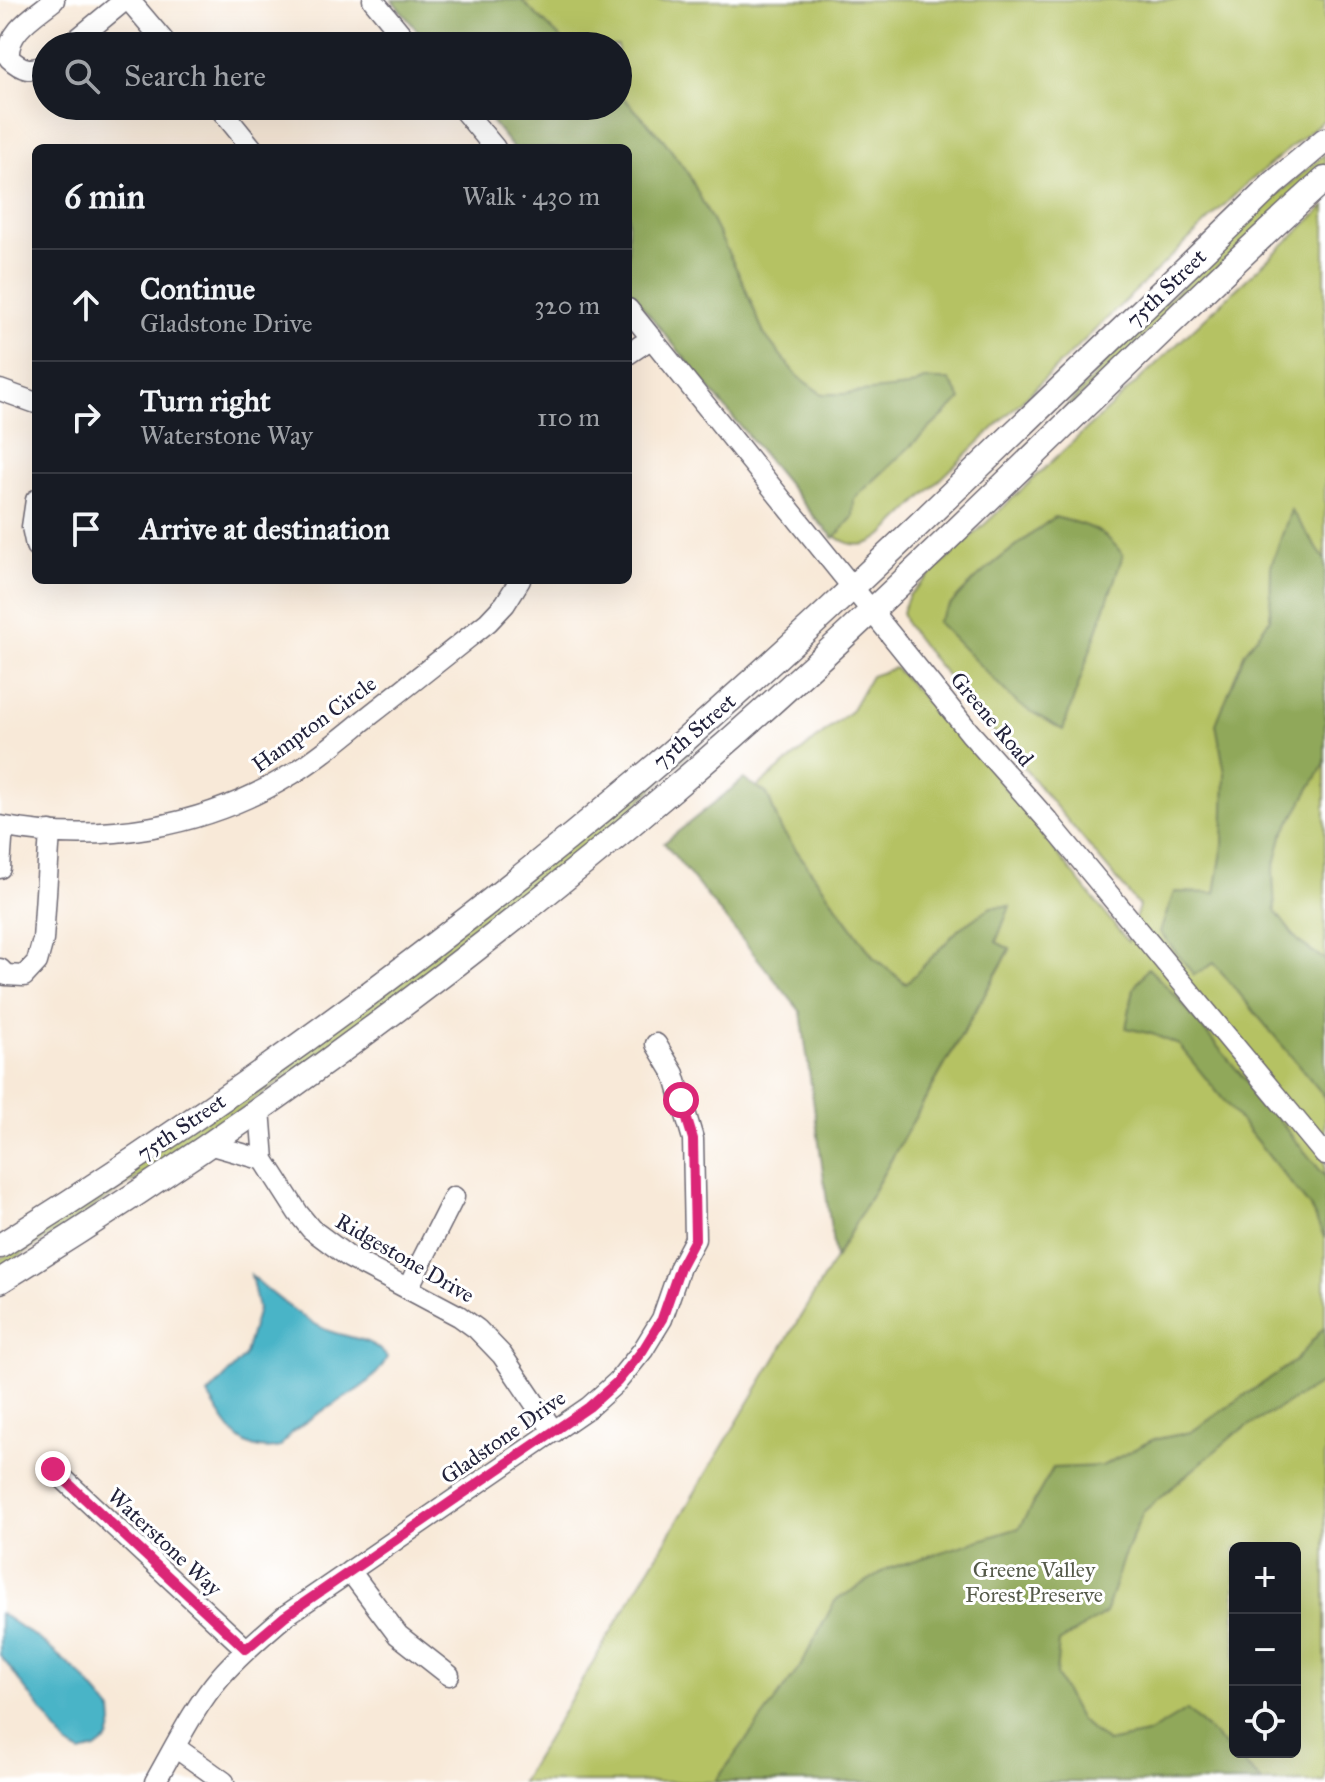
<!DOCTYPE html>
<html lang="en">
<head>
<meta charset="utf-8">
<style>
  :root { --surface:#171b24; --page:#20242c; --text:#f1f3f6; --muted:#9ea1a6; --line:#363941 }
  body { margin:0; font-family:"IM FELL Great Primer",serif; background:var(--page); color:var(--text) }
  .controls { position:absolute; right:24px; bottom:24px; display:grid; overflow:hidden; border-radius:12px; box-shadow:0 8px 32px #0002 }
  .controls button { width:72px; height:72px; display:grid; place-items:center; padding:0; border:0; border-bottom:2px solid var(--line); background:var(--surface); color:var(--text); font:40px sans-serif }
  .stop { position:absolute; width:24px; height:24px; margin:-18px; border:6px solid #db2777; border-radius:50%; background:#fff }
  .stop.end { background:#db2777; border-color:#fff; box-shadow:0 2px 8px #0008 }
  .list { margin:0; padding:0; list-style:none }
  h2 { display:flex; justify-content:space-between; align-items:center; height:104px; margin:0; padding:0 32px; font-size:34px }
  h2 small { font-size:26px; font-weight:400; color:var(--muted) }
  .list li { display:grid; grid-template-columns:52px 1fr auto; gap:24px; align-items:center; box-sizing:border-box; height:112px; padding:0 32px; border-top:2px solid var(--line) }
  .list b { display:block; font-size:30px; white-space:nowrap }
  .list p { margin:0; font-size:26px; white-space:nowrap; color:var(--muted) }
  .list em { font-size:26px; font-style:normal; color:var(--muted) }
  .icon { flex:none; width:44px; height:44px; fill:none; stroke:currentColor; stroke-width:2; stroke-linecap:round; stroke-linejoin:round }
  .map { position:relative; flex:none; width:1325px; height:1782px; overflow:hidden }
  .search { position:absolute; background:var(--surface); box-shadow:0 8px 32px #0002; left:32px; top:32px; width:600px; height:88px; display:flex; align-items:center; gap:20px; box-sizing:border-box; padding:0 28px; border-radius:44px; color:var(--muted); font-size:30px }
  .panel { position:absolute; background:var(--surface); box-shadow:0 8px 32px #0002; left:32px; top:144px; width:600px; height:440px; border-radius:12px }
  .map>svg:first-child { display:block }
  .green { fill:#b5c264; stroke:#6c7250; stroke-width:2; fill-rule:evenodd }
  .forest { fill:#90a85a; stroke:#59654a; stroke-width:2 }
  .water { fill:#4ab4c7; stroke:#366b81; stroke-width:2 }
  .lines { fill:none; stroke-linecap:round; stroke-linejoin:round }
  .minor-casing { stroke:#6d6872; stroke-width:23 }
  .major-casing { stroke:#6d6872; stroke-width:27 }
  .minor { stroke:#fff; stroke-width:20 }
  .major { stroke:#fff; stroke-width:24 }
  .route { stroke:#db2777; stroke-width:10 }
  .labels { text-anchor:middle; dominant-baseline:central; stroke-width:6; stroke-linejoin:round; paint-order:stroke }
  .street-label { font-size:22px; fill:#22223b; stroke:#fff }
  .park-label { font-size:22px; fill:#555a49; stroke:#fff }
</style>
</head>
<body>
<div class="map">
<svg width="1325" height="1782" viewBox="0 0 1325 1782">
  <rect width="100%" height="100%" fill="#fff"/>
  <filter id="ink" filterUnits="userSpaceOnUse"><feTurbulence type="fractalNoise" baseFrequency=".0125" numOctaves="2"/><feDisplacementMap in="SourceGraphic" scale="16" xChannelSelector="R" yChannelSelector="G"/><feConvolveMatrix kernelMatrix="1 2 1 2 8 2 1 2 1" color-interpolation-filters="sRGB"/></filter>
  <filter id="wash" filterUnits="userSpaceOnUse"><feTurbulence type="fractalNoise" baseFrequency=".006" numOctaves="4" result="noise"/><feDisplacementMap in="SourceGraphic" scale="32" xChannelSelector="R" yChannelSelector="G"/><feGaussianBlur stdDeviation="1.8" result="paint"/><feColorMatrix in="noise" values="0 0 0 0 0 0 0 0 0 0 0 0 0 0 0 0 0 1.4 0 .05"/><feComposite in="paint" operator="in"/></filter>
  <g filter="url(#wash)">
    <rect width="100%" height="100%" fill="#f8e9d8"/>
    <path class="green" d="M392 0H1325V119L1243 187 883 535C858 556 836 540 817 520L628 289V148H513L479 106H618V46H430Z
      M1325 154V166L1048 427 1126 340 1275 197Z
      M1325 206V1782H521L835 1259 1010 950 959 930 907 984 874 958 781 829 767 794 757 787 851 711 871 676 895 668 984 762 1128 942 1139 906 928 653 906 624 902 612 909 595ZM1235 1548H1295V1752H1235Z
      M718 724 623 818 402 994 238 1112 0 1269V1259L54 1225Z"/>
    <path class="forest" d="M392 0H521L569 46H430Z
      M618 92 663 139 689 175 742 280 764 334 797 376 822 394H844L908 387 924 380H949L961 399 854 499 853 517 834 538 817 520 628 289V148H513L479 106H618Z
      M1291 510 1325 560V763L1282 836 1273 873 1275 911 1299 942 1325 960V1097L1214 963 1194 975 1160 932 1174 892 1215 893 1223 845 1225 773 1216 724 1245 652 1270 619 1271 566Z
      M1054 517C1086 525 1103 527 1123 555L1063 730 1018 704 937 622C967 579 1013 549 1054 517Z
      M744 779 767 794 781 829 874 958 906 984 959 929 991 907 1010 906 996 942 1010 949 835 1259 801 1012 664 843Z
      M1148 968 1175 995 1325 1176V1239L1310 1207 1179 1045 1152 1034 1126 1028 1134 988Z
      M1325 1326V1381L1235 1434 1143 1512 1123 1558 1106 1613 1059 1642 1056 1675 1080 1720 1107 1742 1147 1734 1187 1710 1263 1782H715L800 1667 835 1601 887 1569 1019 1528 1053 1468 1102 1466 1152 1440 1191 1432 1295 1361Z"/>
    <path class="water" d="M251 1275C269 1292 310 1325 332 1332 354 1339 371 1338 387 1357 371 1397 304 1409 280 1447 241 1457 226 1424 208 1395L244 1357 258 1309Z
      M0 1613 44 1643 83 1677 112 1711 113 1724 109 1739 96 1749 81 1753 68 1746 0 1655Z"/>
  </g>
  <g filter="url(#ink)">
    <g class="lines">
      <g class="minor-casing">
        <path id="minor" d="M129 0 168 46
          M373 0 411 46
          M69 46 125 0
          M46 65C30 72 22 70 9 58 6 31 36 15 54 0
          M218 106 252 148
          M460 106 495 148
          M628 309 970 733 1049 822 1325 1155
          M628 354 652 338
          M0 390 36 403
          M36 500 32 527 36 546
          M0 826C101 845 204 828 292 774 319 758 344 736 369 716 409 685 449 653 488 622L505 604 520 580
          M0 868 3 827
          M0 969 6 975 24 976 37 962 43 940 50 832
          M260 1109 264 1160 298 1213 311 1229 350 1258 459 1316 477 1329 502 1355 554 1432
          M208 1144 264 1160
          M408 1288 454 1197
          M53 1469 246 1649
          M350 1571 398 1635 449 1675
          M175 1747 224 1782
          M155 1782C175 1747 194 1707 221 1676 240 1654 263 1635 285 1616L589 1407 617 1382 643 1350 662 1319 680 1267 695 1239 693 1139 674 1074 656 1044"/>
      </g>
      <g class="major-casing">
        <path id="major" d="M0 1246C224 1106 438 949 641 778 770 668 893 550 1015 432 1101 349 1188 267 1274 183L1325 140
          M0 1281C236 1135 461 969 672 790 900 597 1104 379 1325 179"/>
      </g>
      <use href="#minor" class="minor"/>
      <use href="#major" class="major"/>
    </g>
  </g>
  <g class="lines" filter="url(#ink)">
    <path class="route" d="M53 1469 246 1649 285 1616 589 1407 617 1382 643 1350 662 1319 680 1267 695 1239 693 1139 681 1100"/>
  </g>
  <g class="labels">
    <g class="street-label">
      <text transform="translate(1166 288) rotate(-44)">75th Street</text>
      <text transform="translate(992 719) rotate(50)">Greene Road</text>
      <text transform="translate(314 724) rotate(-36)">Hampton Circle</text>
      <text transform="translate(694 731) rotate(-41)">75th Street</text>
      <text transform="translate(181 1127) rotate(-34)">75th Street</text>
      <text transform="translate(405 1258) rotate(30)">Ridgestone Drive</text>
      <text transform="translate(503 1437) rotate(-35)">Gladstone Drive</text>
      <text transform="translate(165 1542) rotate(43)">Waterstone Way</text>
    </g>
    <g class="park-label">
      <text x="1034" y="1569">Greene Valley<tspan x="1034" dy="25">Forest Preserve</tspan></text>
    </g>
  </g>
</svg>
<div class="controls">
<button>+</button>
<button>−</button>
<button><svg class="icon" aria-label="locate" viewBox="0 0 24 24"><circle cx="12" cy="12" r="6"/><path d="M12 2v4M12 18v4M2 12h4M18 12h4"/></svg></button>
</div>
<div class="stop" style="left:681px;top:1100px"></div>
<div class="stop end" style="left:53px;top:1469px"></div>
<div class="search"><svg class="icon" aria-label="search" viewBox="0 0 24 24"><circle cx="10" cy="10" r="6"/><path d="M15 15l6 6"/></svg>Search here</div>
<section class="panel">
<h2>6 min<small>Walk · 430 m</small></h2>
<ul class="list">
<li><svg class="icon" aria-label="ahead" viewBox="0 0 24 24"><path d="M12 20V5M6 11l6-6 6 6"/></svg><div><b>Continue</b><p>Gladstone Drive</p></div><em>320 m</em></li>
<li><svg class="icon" aria-label="right" viewBox="0 0 24 24"><path d="M7 20v-9h11M14 6l5 5-5 5"/></svg><div><b>Turn right</b><p>Waterstone Way</p></div><em>110 m</em></li>
<li><svg class="icon" aria-label="arrive" viewBox="0 0 24 24"><path d="M6 21V4h12l-3 4 3 4H6"/></svg><div><b>Arrive at destination</b></div></li>
</ul>
</section>
</div>
</body>
</html>
